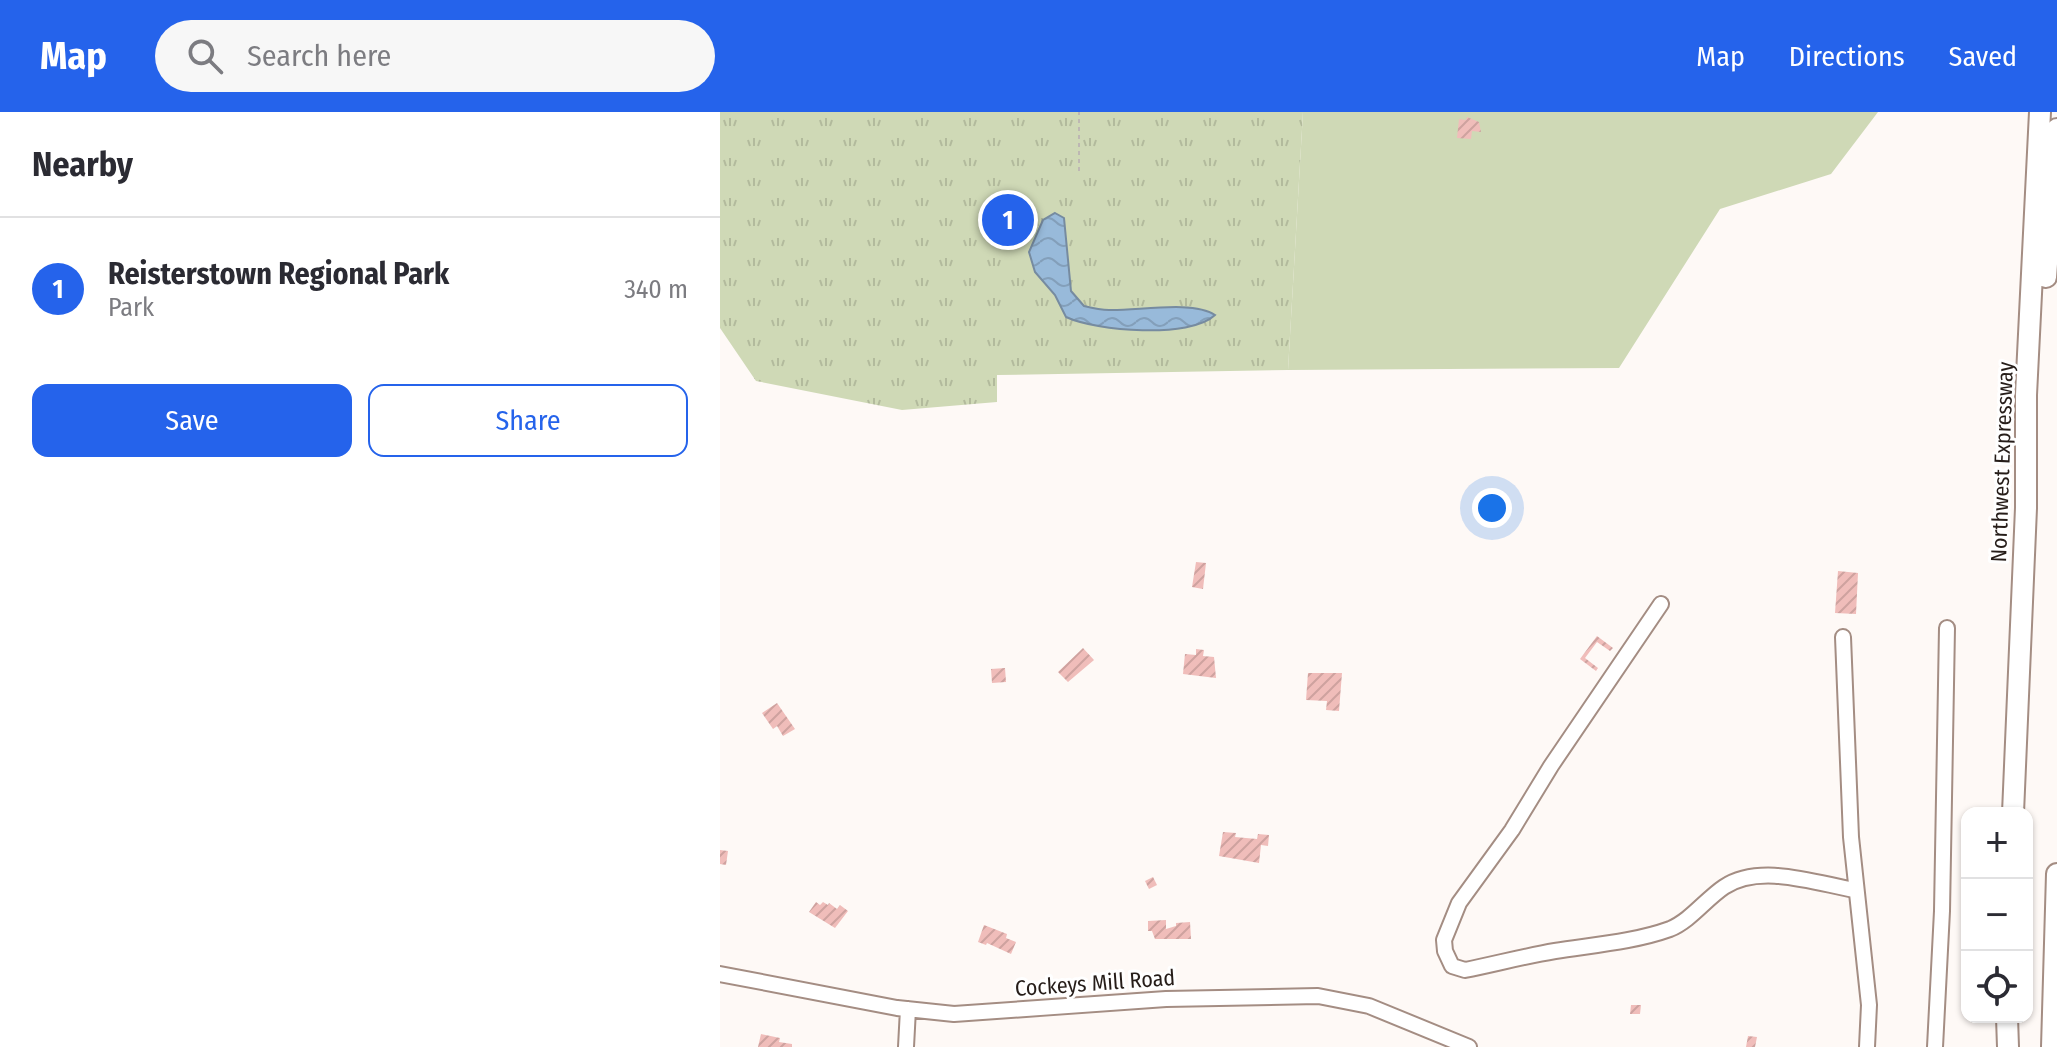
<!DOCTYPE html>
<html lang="en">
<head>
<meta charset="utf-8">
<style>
  :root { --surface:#fff; --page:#f7f7f7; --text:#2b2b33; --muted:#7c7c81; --line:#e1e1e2; --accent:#2563eb }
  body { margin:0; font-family:"Fira Sans Condensed",sans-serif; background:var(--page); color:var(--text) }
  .controls { position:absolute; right:24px; bottom:24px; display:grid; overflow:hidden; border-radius:16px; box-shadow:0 2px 6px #0004 }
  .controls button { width:72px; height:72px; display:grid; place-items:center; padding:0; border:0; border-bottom:2px solid var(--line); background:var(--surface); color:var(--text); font:40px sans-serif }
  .you { position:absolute; left:772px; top:396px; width:28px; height:28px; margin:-20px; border:6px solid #fff; border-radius:50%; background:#1a73e8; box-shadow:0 0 0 12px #1a73e833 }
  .badge { display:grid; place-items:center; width:52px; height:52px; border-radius:50%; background:var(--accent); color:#fff; font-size:26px; font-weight:700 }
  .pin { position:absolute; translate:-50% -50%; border:4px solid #fff; box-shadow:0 2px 8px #0006 }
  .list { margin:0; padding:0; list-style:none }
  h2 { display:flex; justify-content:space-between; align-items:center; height:104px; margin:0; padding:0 32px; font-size:34px }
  h2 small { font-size:26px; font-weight:400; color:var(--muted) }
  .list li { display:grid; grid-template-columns:52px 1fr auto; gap:24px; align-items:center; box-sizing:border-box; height:144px; padding:0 32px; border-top:2px solid var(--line) }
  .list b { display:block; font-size:30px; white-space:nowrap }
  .list p { margin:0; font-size:26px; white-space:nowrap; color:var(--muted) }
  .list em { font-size:26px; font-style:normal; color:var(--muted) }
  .actions { display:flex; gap:16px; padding:24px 32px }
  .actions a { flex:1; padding:18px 0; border:2px solid var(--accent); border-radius:16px; text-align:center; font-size:28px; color:var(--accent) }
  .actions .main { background:var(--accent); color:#fff }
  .icon { flex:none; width:44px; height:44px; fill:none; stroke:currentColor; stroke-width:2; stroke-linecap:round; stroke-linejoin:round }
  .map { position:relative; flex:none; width:1337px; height:935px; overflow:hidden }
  header { display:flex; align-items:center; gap:48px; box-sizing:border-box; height:112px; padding:0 40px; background:var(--accent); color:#fff }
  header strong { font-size:38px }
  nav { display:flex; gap:44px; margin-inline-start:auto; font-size:28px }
  .search { width:560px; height:72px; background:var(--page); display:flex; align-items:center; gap:20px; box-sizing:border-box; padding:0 28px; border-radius:44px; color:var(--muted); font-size:30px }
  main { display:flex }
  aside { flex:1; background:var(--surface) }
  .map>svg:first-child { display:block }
  .green { fill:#cfd9b6 }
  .park { fill:url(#park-tufts) }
  .water { fill:url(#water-waves); stroke:#768ba0; stroke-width:2 }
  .building { fill:url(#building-hatch) }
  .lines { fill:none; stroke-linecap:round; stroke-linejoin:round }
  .minor-casing { stroke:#a48d83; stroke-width:18 }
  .highway-casing { stroke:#a48d83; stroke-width:24 }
  .path { stroke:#bdb7b3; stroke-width:2; stroke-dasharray:4 4; stroke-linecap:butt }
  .minor { stroke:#fff; stroke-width:14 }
  .highway { stroke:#fff; stroke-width:20 }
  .labels { text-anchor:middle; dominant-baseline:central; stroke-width:6; stroke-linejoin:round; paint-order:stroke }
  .street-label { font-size:22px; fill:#261d19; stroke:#fff }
</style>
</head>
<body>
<header>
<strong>Map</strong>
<div class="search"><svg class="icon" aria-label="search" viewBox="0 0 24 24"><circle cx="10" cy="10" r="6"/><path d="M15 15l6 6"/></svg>Search here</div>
<nav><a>Map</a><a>Directions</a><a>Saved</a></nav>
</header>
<main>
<aside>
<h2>Nearby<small></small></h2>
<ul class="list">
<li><span class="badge">1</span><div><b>Reisterstown Regional Park</b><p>Park</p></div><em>340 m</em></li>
</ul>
<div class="actions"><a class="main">Save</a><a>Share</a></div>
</aside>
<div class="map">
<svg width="1337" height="935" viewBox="0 0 1337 935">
  <defs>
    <pattern id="park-tufts" width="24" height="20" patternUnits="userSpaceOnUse" patternTransform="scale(2)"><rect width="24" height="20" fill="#cfd9b6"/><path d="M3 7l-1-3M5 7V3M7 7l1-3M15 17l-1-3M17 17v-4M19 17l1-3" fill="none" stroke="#b2ba9c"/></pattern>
    <pattern id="water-waves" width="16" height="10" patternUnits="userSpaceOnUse" patternTransform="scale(2)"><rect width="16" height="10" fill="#98bada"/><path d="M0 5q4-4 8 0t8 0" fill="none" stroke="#839fba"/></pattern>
    <pattern id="building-hatch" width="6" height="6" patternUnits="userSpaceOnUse" patternTransform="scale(2)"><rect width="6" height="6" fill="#f0bdba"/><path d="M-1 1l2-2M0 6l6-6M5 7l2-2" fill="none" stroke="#cea29f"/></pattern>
  </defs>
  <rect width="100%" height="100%" fill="#fef9f6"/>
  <path class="green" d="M583 0H1158L1111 62 1000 97 899 256 568 258Z"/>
  <path class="park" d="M0 0H583L568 258 277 263V290L182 298 36 269 0 216Z"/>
  <path class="water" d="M335 101 344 106 351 179 364 194C372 196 381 198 389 198 417 199 473 188 495 203 470 227 376 219 346 205L335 183 315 160 309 140 323 108Z"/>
  <path class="building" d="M747 5 759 10 761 20 752 19 751 27 737 26 739 7 746 8Z
    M476 450 486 451 483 477 472 475Z
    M1118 459 1138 461 1136 502 1115 501Z
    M877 524 893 536 890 539 877 530 865 546 878 556 876 559 860 547Z
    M363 536 374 548 348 570 338 560Z
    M476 537 484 538 483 544 494 545 496 566 463 562 465 542 476 543Z
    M285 556 286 570 272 571 271 557Z
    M588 561H622L619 599 606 598 607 589 586 588Z
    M57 591 75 617 63 624 57 614 53 617 42 601Z
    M503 720 516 721 515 725 537 727 538 722 549 723 548 734 541 733 539 751 499 744Z
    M0 738 8 739 6 753 0 752Z
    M433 765 437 773 429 777 425 769Z
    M96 790 100 793 103 790 108 793 109 791 117 797 120 793 128 799 115 816 89 800Z
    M446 808V817L456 814V811L470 810 471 827H435L432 819H428V809Z
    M264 813 287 822 286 826 296 830 291 842 267 831 266 833 258 830Z
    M911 893H921L920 902H910Z
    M41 922 60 926 59 930 72 932V935H38Z
    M1028 924 1037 925 1035 935H1026Z"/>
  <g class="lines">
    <g class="minor-casing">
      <path id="minor" d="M941 492 831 654 792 718 739 791 724 828 725 839 732 854 745 858C775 852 805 844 835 839 873 833 914 830 950 817 970 809 986 787 1004 775 1040 751 1095 771 1135 778
        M1123 525 1131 725 1149 893 1147 935
        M0 862 177 896 234 902 446 887 598 884 649 894 749 935
        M186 935 188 897
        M1215 935 1222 799 1227 516"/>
    </g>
    <g class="highway-casing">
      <path id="highway" d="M1326 165 1337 17
        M1293 701 1306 396V283L1320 0
        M1287 905 1288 935
        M1332 935 1337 762"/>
    </g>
    <path class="path" d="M359 59V0"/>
    <use href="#minor" class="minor"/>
    <use href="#highway" class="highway"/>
  </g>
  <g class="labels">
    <g class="street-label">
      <text transform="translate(1282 350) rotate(-88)">Northwest Expressway</text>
      <text transform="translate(375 871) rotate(-4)">Cockeys Mill Road</text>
    </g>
  </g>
</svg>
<div class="controls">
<button>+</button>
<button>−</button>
<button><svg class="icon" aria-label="locate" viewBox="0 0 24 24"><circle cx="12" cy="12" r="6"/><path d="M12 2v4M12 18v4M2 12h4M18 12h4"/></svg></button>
</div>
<div class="you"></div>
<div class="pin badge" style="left:288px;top:108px">1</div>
</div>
</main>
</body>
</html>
